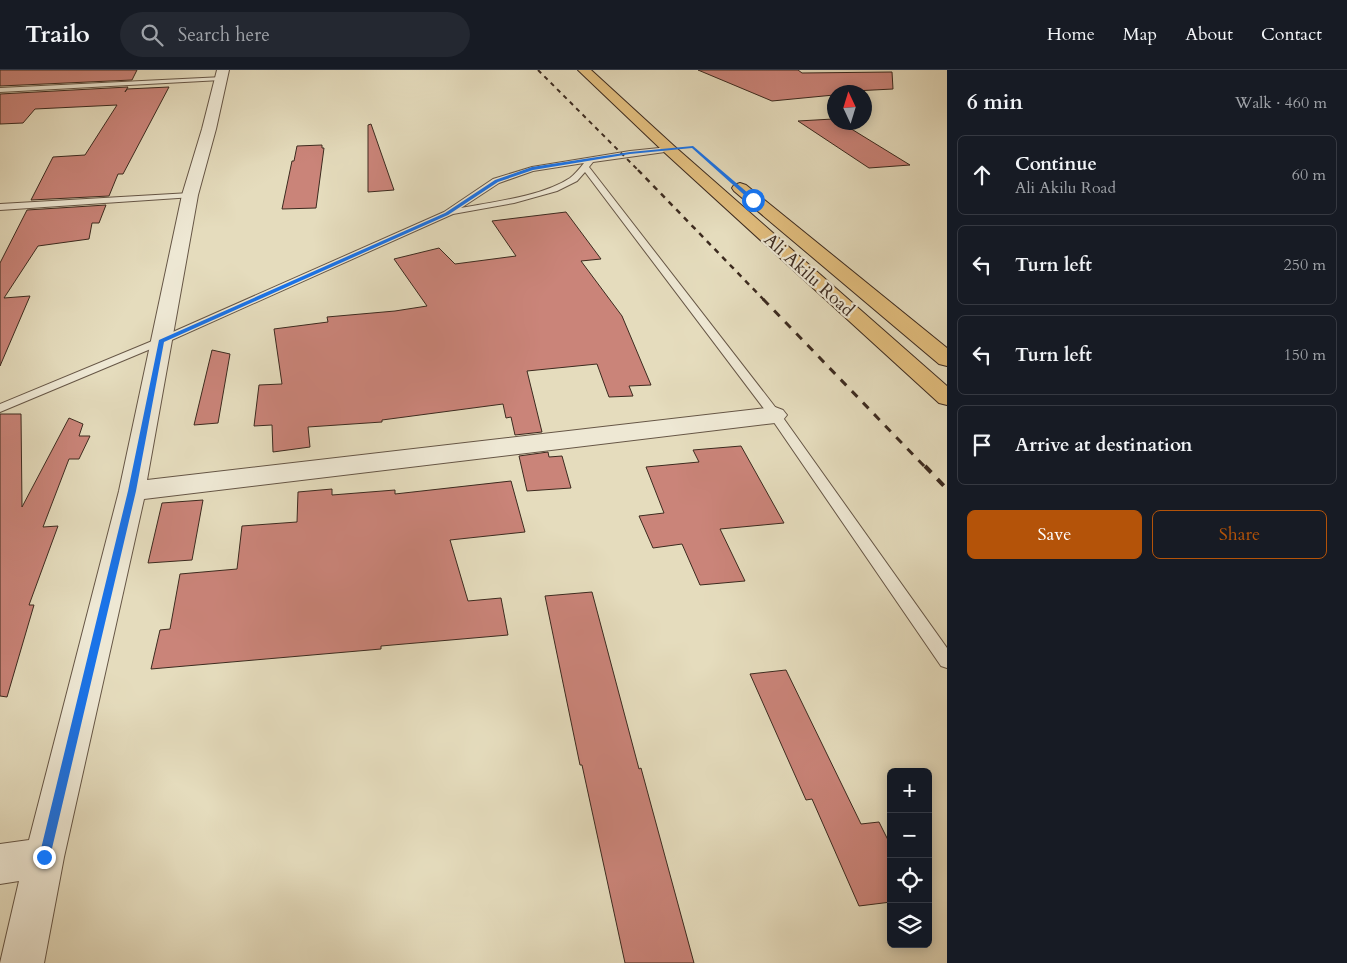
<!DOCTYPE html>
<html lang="en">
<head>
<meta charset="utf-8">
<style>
  :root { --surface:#171b24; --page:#242831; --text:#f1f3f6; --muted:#9ea1a6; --line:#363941; --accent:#b45309 }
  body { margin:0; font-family:Cardo,serif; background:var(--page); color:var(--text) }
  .controls { position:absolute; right:15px; bottom:15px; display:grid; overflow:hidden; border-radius:8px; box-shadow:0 2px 12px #0003 }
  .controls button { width:45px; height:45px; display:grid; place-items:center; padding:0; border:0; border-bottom:1px solid var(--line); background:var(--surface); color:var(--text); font:25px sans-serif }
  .compass { position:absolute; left:827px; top:15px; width:45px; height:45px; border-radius:50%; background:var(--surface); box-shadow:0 2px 12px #0003; rotate:356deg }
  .stop { position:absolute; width:15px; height:15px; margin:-11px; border:4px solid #1a73e8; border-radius:50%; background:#fff }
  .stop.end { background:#1a73e8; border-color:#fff; box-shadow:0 1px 5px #0008 }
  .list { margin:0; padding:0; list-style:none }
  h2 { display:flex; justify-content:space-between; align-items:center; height:65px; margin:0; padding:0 20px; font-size:21px }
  h2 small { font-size:16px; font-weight:400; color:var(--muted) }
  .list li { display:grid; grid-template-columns:32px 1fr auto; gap:15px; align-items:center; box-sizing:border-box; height:80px; margin:0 10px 10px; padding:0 10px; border:1px solid var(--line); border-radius:8px }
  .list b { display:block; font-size:19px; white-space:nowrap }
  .list p { margin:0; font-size:16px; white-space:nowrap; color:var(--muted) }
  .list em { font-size:16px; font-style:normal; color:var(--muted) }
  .actions { display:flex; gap:10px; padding:15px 20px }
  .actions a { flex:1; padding:11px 0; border:1px solid var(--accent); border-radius:8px; text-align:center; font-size:18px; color:var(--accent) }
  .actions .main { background:var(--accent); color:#fff }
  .icon { flex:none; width:28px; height:28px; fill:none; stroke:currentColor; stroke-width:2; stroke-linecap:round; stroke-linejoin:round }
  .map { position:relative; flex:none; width:947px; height:893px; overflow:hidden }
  header { display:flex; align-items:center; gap:30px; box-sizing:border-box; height:70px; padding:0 25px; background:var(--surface); border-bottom:1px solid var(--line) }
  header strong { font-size:24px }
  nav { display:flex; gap:28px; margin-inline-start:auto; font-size:18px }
  .search { width:350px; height:45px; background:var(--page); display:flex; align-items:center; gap:12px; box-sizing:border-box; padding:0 18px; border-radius:28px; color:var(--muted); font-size:19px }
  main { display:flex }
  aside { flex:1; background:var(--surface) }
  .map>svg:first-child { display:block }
  .building { fill:#ca8479; stroke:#3c2a1f }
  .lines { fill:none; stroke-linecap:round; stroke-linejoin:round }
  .service-casing { stroke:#665646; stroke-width:2 }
  .minor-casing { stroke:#665646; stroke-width:2 }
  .primary-casing { stroke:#3c2a1f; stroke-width:2 }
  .service { fill:#eee8d4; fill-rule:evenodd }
  .minor { fill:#eee8d4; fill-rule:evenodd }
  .primary { fill:#e2be7e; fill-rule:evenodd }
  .rail-far3 { stroke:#3c2a1f; stroke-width:2; stroke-dasharray:4.5 4.5; stroke-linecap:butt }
  .rail-far2 { stroke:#3c2a1f; stroke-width:2.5; stroke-dasharray:5.5 5.5; stroke-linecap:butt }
  .rail-far1 { stroke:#3c2a1f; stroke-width:3; stroke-dasharray:8 8; stroke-linecap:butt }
  .rail { stroke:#3c2a1f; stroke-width:4; stroke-dasharray:9 9; stroke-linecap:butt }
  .route { fill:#1a73e8 }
  .labels { text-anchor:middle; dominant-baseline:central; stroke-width:4.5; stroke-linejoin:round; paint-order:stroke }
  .far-street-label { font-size:18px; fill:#3c2a1f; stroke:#eee8d4 }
</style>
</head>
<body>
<header>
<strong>Trailo</strong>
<div class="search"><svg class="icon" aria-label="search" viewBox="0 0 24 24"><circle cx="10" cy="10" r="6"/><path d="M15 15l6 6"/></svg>Search here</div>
<nav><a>Home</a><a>Map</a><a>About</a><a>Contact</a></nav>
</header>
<main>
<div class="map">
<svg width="947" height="893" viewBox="0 0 947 893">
  <rect width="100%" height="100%" fill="#e5dcbd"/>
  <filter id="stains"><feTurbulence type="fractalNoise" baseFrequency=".004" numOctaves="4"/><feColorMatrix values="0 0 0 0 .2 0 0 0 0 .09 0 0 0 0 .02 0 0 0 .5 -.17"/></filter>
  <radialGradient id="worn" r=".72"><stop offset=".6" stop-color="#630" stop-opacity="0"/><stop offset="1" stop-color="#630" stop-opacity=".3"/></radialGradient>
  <path class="building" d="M0 0H137L132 10 0 16Z
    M698 0H798L802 3 892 2 893 19 834 22V25L772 31Z
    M128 17 125 22 127 19 169 17 123 104H118L109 126 31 130 53 87 85 85 117 35 35 39 23 53 0 54V24Z
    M833 49 834 52H840L910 95 869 98 798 51Z
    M371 54 394 120 368 122V55Z
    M322 75V78H324L316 138 282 139 292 91H294L297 76Z
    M106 135 99 153H92L89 169 38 176 4 228 30 226 0 296V193L27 140Z
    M566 142 601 189 581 191 622 246 651 315 629 316 633 326 609 327 597 294 527 301 542 362 515 365 511 347 506 348 503 334 382 350V352L308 357 310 377 273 382 272 355 254 356 259 315 282 314 274 259 328 252 327 247 395 241 427 236 394 189 439 178 455 194 516 186 492 151Z
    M212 280 230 284 218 353 194 355Z
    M0 344H21L22 437 69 348 83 354 79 366H90L79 389H69L43 457 58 456 29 535H34L7 627 0 626Z
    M741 376 784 453 720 459 745 511 700 515 682 474 653 478 639 446 664 443 646 397 699 392 693 380Z
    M548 382 549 387 562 386 571 418 527 421 519 386Z
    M511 411 525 462 450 470 468 531 501 528 508 565 381 576V579L151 599 160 560 170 559 180 504 237 499 242 456 297 452 298 422 332 419V425L395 420V424Z
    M203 430 192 490 148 493 162 433Z
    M592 522 639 699 641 698 694 893H625L582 695H580L545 526Z
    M786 600 861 754 879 752 891 776V832L859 836 812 729 806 730 750 604Z"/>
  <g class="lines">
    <g class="service-casing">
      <path id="service" d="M223 7 221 10 0 22V18Z
        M669 77 673 79 672 81 593 92 589 97 779 342 947 578V598L941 596 771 348 585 102 577 111 557 121 514 133 453 144 165 273 0 342V334L157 269 444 142 493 109 532 97 630 81ZM584 93C580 98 575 104 570 108 543 126 493 132 461 138L499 113 533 101Z
        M190 123 194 125 193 127 0 140V134Z"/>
    </g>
    <g class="minor-casing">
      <path id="minor" d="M217 0H229L216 59 198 125 147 410 775 337 783 340 787 345 783 350 775 353 144 429 64 787 44 893H0L19 811 0 814V774L29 770 119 421 182 125 202 59Z"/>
    </g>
    <g class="primary-casing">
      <path id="primary" d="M578 0H591L674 76 947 316V335L939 333 664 82Z
        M740 113 746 115 947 278V296L939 294 734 121 732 118 734 115Z"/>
    </g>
    <use href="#service" class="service"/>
    <use href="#minor" class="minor"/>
    <use href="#primary" class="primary"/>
    <path class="rail-far3" d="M538 0 639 101"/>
    <path class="rail-far2" d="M638 100 764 230"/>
    <path class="rail-far1" d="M763 229 926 398"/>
    <path class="rail" d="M925 396 947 419"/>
  </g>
  <path class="route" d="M693 76 755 129V131H751L692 78 630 84 533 100 498 112 448 145 164 272 136 421 50 787 48 791 44 793 40 791 39 787 128 421 159 270 445 143 495 110 532 97 630 82Z"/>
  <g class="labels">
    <g class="far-street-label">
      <text transform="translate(809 205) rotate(42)">Ali Akilu Road</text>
    </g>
  </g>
  <rect width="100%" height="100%" filter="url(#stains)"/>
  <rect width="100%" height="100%" fill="url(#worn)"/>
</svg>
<div class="controls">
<button>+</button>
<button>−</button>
<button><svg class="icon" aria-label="locate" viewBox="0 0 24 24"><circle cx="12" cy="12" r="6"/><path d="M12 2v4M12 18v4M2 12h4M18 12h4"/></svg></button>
<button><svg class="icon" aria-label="layers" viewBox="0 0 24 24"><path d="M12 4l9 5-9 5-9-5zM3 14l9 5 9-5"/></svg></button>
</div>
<svg class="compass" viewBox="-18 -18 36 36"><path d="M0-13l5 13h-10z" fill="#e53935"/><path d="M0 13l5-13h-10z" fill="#9ea1a6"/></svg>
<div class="stop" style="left:753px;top:130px"></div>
<div class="stop end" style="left:44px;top:787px"></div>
</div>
<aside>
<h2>6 min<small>Walk · 460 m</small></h2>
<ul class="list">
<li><svg class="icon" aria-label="ahead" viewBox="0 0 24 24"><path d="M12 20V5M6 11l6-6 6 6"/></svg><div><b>Continue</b><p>Ali Akilu Road</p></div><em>60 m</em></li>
<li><svg class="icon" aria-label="left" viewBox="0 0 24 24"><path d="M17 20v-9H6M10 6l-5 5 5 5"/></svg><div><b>Turn left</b></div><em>250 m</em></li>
<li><svg class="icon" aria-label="left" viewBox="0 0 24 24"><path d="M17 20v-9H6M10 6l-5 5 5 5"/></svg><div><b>Turn left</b></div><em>150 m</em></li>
<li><svg class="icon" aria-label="arrive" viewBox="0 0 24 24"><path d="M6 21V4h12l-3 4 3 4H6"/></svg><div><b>Arrive at destination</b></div></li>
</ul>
<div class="actions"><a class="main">Save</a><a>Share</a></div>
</aside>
</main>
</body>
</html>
